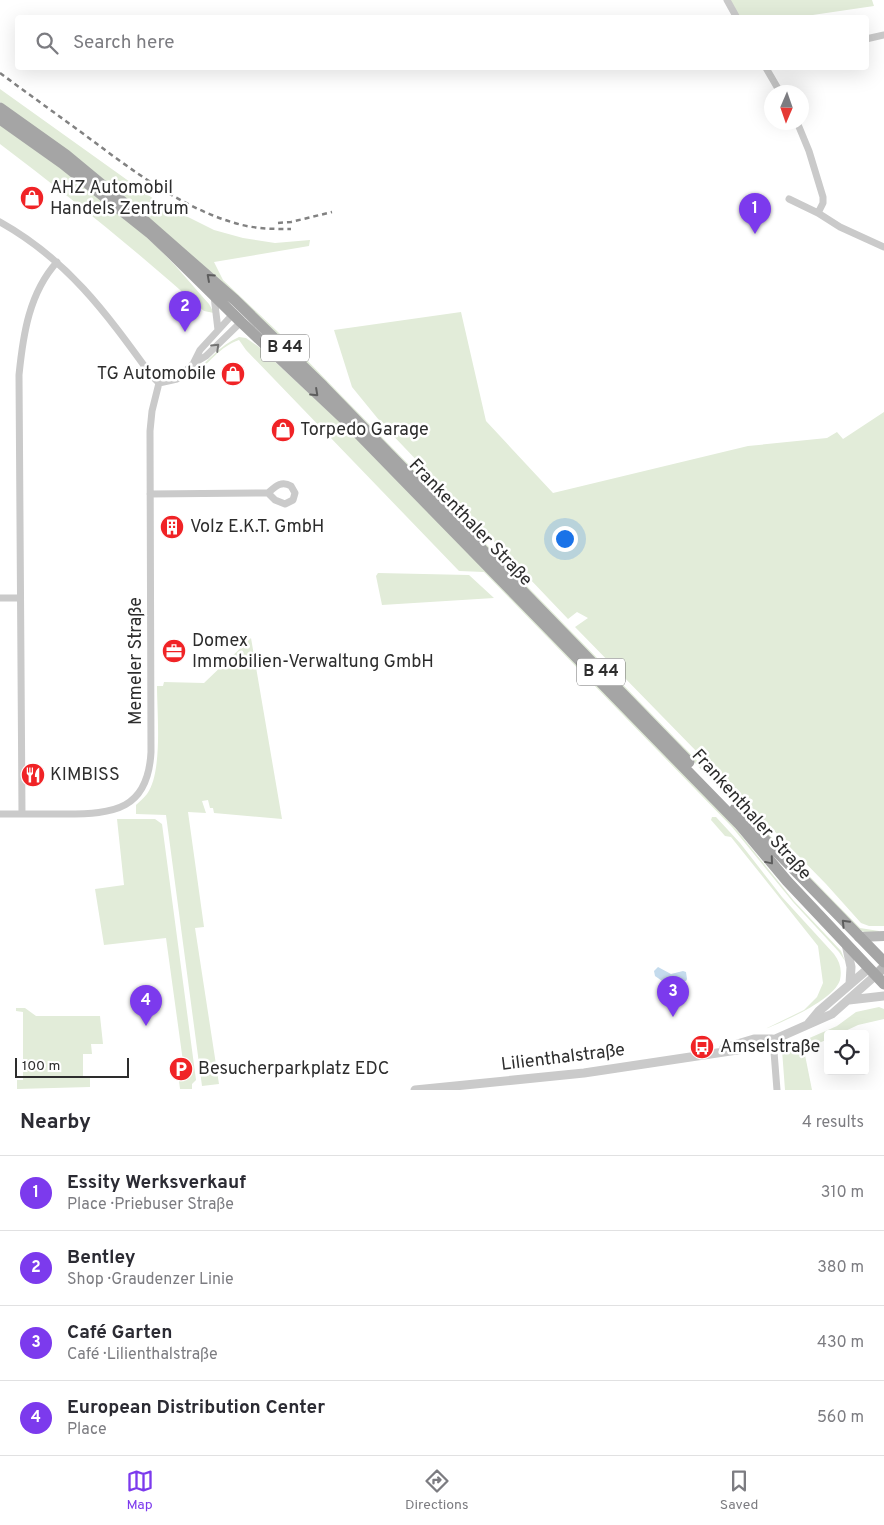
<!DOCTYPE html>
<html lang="en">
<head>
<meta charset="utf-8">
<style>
  :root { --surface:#fff; --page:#f7f7f7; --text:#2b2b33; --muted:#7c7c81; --line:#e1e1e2; --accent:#7c3aed }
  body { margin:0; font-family:Overpass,sans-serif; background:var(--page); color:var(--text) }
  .controls { position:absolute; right:15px; bottom:15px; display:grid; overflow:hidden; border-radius:5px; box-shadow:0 5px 20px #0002 }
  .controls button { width:45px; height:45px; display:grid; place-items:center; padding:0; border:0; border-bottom:1px solid var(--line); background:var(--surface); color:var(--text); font:25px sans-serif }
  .compass { position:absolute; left:764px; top:85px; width:45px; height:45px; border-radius:50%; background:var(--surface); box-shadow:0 5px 20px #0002; rotate:182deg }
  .scale { position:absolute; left:15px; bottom:12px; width:114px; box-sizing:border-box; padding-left:5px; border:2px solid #2d2d2d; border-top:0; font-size:14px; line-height:18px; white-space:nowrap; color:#2d2d2d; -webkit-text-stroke:4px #fff; paint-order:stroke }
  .you { position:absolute; left:564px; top:538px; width:18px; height:18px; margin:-12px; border:4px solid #fff; border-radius:50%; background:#1a73e8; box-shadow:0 0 0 8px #1a73e833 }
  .badge { display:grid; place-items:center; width:32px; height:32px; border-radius:50%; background:var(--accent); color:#fff; font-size:16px; font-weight:700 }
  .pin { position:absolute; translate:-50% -41px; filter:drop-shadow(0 1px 2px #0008) }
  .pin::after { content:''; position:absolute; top:26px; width:18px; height:15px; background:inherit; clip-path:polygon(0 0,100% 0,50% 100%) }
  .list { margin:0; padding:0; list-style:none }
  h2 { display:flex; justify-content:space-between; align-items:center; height:65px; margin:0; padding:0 20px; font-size:21px }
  h2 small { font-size:16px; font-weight:400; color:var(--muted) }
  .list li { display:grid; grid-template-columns:32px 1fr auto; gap:15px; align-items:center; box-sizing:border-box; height:75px; padding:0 20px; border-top:1px solid var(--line) }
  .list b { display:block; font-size:19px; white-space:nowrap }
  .list p { margin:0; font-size:16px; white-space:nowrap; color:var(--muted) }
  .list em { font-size:16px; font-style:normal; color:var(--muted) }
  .icon { flex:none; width:28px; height:28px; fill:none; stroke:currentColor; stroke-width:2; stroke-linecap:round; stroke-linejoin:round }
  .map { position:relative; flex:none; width:884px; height:1090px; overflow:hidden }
  .search { position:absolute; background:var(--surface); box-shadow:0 5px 20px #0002; left:15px; right:15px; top:15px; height:55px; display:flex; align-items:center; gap:12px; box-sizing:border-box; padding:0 18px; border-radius:5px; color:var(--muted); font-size:19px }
  .sheet { height:365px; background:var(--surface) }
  nav { display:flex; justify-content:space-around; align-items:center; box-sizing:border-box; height:70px; border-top:1px solid var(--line); background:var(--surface); font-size:14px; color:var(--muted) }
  nav a { display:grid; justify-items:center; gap:2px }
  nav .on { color:var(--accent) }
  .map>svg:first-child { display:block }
  .green { fill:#e2ecd9 }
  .water { fill:#c4dbed }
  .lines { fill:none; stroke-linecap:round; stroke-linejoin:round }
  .minor { stroke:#cacaca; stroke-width:7 }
  .tertiary { stroke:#cacaca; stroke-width:9 }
  .secondary { stroke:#b7b7b7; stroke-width:10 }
  .primary { stroke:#a5a5a5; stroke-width:11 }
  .rail { stroke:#828282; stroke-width:2.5; stroke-dasharray:5 4; stroke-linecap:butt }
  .oneway { stroke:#5d5d5d }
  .oneway2 { stroke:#747474 }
  .labels { text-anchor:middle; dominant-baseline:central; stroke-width:5; stroke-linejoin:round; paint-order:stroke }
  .shield { fill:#fff; stroke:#6c6c6c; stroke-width:1 }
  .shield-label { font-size:16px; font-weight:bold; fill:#2d2d2d }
  .poi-label { font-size:18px; fill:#2d2d2d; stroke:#fff; text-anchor:start }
  .street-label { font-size:18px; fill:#2d2d2d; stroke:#fff }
</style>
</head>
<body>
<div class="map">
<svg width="884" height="1090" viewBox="0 0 884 1090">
  <rect width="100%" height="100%" fill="#fff"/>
  <path class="green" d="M730 0H872L874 6 799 17 740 18Z
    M0 89 158 202 214 230 243 238 275 243 310 240 309 246 214 262 223 280 299 352 860 928 879 931V933H868L858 930 289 347 68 152 0 102Z
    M0 125C54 163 109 201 157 247 175 264 192 285 209 304L214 313 204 311C138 252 70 197 0 144Z
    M461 312 486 421 553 493 748 446 827 438 837 432 843 439 884 412V926H869L861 923 826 884 575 627 588 618 577 612 568 619 383 425 352 387 334 330Z
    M239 337 246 338 259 347 339 421 728 819 794 901 841 951 845 961 839 952 793 902 732 827 484 572 459 571 246 350 239 340C221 346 207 364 194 377L192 375C207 362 220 345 239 337Z
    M378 573 469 575 494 598 382 605 376 576Z
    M251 638 282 819 214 813 213 808H210L208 800 202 801 206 813 188 812 204 927 195 928 219 1084 202 1086 166 815 136 814V805C140 801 144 798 147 794 163 772 157 713 157 686H163L164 682 204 683Z
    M712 817H716L740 843 782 897 834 954C840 962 842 970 840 980 834 1000 783 1022 765 1029L804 1010 817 997 823 983 818 946 731 837 725 836 711 820Z
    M117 819H155L162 824 196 1080 192 1084V1089H180L179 1081H182V1077L185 1076 166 938 104 945 95 889 124 885Z
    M879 1007 884 1009V1019L858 1025 839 1034H828V1039L804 1050 812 1090H785L782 1050 837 1026 856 1012Z
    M16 1008H25L36 1016H100L103 1044H91L92 1054H83V1076L90 1077V1087L17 1089V1080H23V1012L16 1011Z"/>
  <path class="water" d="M658 967 671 974 683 971 686 972 687 979 686 981 670 983 668 985 655 976 654 971Z"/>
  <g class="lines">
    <path class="minor" d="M727 0 737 18
      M866 39 884 35
      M766 68 780 92
      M797 122 809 151 823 197V203L818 213
      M789 199 818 213 840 227 884 247
      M0 222C68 260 106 313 151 375L159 383 177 379 194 363 206 356 241 322
      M214 296 218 330
      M194 362 200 350 233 314
      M150 494 268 493C275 487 281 480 291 486L295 493 293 500 285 504 275 500 268 493
      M0 598H20
      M0 814C22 814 44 814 65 814 114 814 148 810 151 752L150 431 152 411 159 383
      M22 814 19 375C23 335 29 293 57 262
      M773 1039 777 1090"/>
    <path class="tertiary" d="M846 944 851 967 850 984
      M849 1000 884 996
      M809 1023 819 1011 869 968
      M724 1048 754 1039H772
      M415 1090 584 1073 757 1047 832 1014 876 975"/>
    <path class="secondary" d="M859 937 884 936
      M876 975 884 967"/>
    <path class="primary" d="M0 108 66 155 130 208 235 300 323 386 689 762
      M0 119 62 163 151 234 171 253 241 322 343 418 740 825 787 881 884 984
      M735 809 884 962"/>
    <path class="rail" d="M0 73C31 96 62 118 93 141 137 174 187 211 242 225 259 229 275 229 291 229
      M278 223 291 222 332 212"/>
  </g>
  <defs><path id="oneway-chevron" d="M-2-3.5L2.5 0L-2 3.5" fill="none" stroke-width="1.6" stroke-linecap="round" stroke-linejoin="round" transform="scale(1.25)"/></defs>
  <g class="oneway">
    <use href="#oneway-chevron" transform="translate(210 277) rotate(-138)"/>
    <use href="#oneway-chevron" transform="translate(315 393) rotate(43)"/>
    <use href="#oneway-chevron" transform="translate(770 861) rotate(50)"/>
    <use href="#oneway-chevron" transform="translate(845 923) rotate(-134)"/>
  </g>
  <use class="oneway2" href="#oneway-chevron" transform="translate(216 347) rotate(-44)"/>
  <defs>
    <g id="shop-disc" transform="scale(1.25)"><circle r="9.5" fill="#f02326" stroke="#fff"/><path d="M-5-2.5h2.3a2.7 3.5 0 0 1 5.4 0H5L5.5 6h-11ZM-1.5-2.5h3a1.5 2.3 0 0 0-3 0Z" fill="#fff"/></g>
    <g id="building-disc" transform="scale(1.25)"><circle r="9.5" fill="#f02326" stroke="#fff"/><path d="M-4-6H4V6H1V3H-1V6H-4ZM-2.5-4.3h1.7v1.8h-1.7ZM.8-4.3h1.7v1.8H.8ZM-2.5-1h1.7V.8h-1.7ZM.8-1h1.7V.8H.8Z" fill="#fff"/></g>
    <g id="office-disc" transform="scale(1.25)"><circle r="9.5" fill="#f02326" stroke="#fff"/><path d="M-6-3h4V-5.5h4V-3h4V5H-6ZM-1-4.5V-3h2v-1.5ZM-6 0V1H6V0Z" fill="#fff"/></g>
    <g id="restaurant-disc" transform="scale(1.25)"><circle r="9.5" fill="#f02326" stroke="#fff"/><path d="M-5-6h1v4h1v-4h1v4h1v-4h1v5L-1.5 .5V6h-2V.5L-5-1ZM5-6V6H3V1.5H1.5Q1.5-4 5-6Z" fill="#fff"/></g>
    <g id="bus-disc" transform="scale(1.25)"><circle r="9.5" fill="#f02326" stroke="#fff"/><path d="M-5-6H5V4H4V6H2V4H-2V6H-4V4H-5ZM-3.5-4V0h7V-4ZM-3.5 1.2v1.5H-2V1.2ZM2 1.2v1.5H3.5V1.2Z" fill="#fff"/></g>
    <g id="parking-disc" transform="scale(1.25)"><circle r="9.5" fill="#f02326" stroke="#fff"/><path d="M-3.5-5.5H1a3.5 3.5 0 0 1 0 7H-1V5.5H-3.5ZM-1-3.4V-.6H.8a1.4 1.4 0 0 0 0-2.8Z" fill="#fff"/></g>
  </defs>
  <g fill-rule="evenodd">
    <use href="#shop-disc" x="32" y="198"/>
    <use href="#shop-disc" x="233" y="374"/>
    <use href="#shop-disc" x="283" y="430"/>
    <use href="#building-disc" x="172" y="527"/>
    <use href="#office-disc" x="174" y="651"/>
    <use href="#restaurant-disc" x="33" y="775"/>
    <use href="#bus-disc" x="702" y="1047"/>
    <use href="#parking-disc" x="181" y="1069"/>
  </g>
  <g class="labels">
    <g class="shield">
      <rect x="261" y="334.5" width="48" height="27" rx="4"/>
      <rect x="577" y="658.5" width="48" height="27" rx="4"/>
    </g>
    <g class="shield-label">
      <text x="285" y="348">B 44</text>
      <text x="601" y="672">B 44</text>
    </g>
    <g class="poi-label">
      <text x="50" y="188">AHZ Automobil<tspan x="50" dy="21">Handels Zentrum</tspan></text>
      <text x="216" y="374" text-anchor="end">TG Automobile</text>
      <text x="300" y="430">Torpedo Garage</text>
      <text x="190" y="527">Volz E.K.T. GmbH</text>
      <text x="192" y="641">Domex<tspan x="192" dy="21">Immobilien-Verwaltung GmbH</tspan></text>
      <text x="50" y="775">KIMBISS</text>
      <text x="720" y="1047">Amselstraße</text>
      <text x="198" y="1069">Besucherparkplatz EDC</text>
    </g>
    <g class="street-label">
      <text transform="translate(470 523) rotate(46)">Frankenthaler Straße</text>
      <text transform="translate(136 661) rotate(-90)">Memeler Straße</text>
      <text transform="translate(751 815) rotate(48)">Frankenthaler Straße</text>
      <text transform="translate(563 1058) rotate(-7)">Lilienthalstraße</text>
    </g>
  </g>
</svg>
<div class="controls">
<button><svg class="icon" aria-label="locate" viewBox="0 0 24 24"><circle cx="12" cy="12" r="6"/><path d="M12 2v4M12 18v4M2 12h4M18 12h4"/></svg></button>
</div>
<svg class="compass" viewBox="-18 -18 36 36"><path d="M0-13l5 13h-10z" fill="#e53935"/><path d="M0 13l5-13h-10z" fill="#7c7c81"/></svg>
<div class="scale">100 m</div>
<div class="you"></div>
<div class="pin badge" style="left:755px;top:234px">1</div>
<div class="pin badge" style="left:185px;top:332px">2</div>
<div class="pin badge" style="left:673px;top:1017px">3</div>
<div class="pin badge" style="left:146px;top:1026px">4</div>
<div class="search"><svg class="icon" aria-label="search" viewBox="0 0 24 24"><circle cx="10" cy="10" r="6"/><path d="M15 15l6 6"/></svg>Search here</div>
</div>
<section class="sheet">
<h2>Nearby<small>4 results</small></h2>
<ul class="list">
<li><span class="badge">1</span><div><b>Essity Werksverkauf</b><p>Place · Priebuser Straße</p></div><em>310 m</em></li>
<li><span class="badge">2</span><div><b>Bentley</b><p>Shop · Graudenzer Linie</p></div><em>380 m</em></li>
<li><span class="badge">3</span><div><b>Café Garten</b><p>Café · Lilienthalstraße</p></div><em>430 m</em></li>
<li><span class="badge">4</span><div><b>European Distribution Center</b><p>Place</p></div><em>560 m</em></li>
</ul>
</section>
<nav>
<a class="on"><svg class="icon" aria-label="map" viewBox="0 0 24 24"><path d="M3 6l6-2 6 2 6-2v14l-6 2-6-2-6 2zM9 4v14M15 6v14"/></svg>Map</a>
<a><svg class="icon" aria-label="directions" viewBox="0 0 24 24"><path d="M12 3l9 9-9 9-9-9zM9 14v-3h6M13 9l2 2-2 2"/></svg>Directions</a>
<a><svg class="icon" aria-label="saved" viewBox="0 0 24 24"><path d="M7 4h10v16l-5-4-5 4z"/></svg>Saved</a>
</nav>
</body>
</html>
